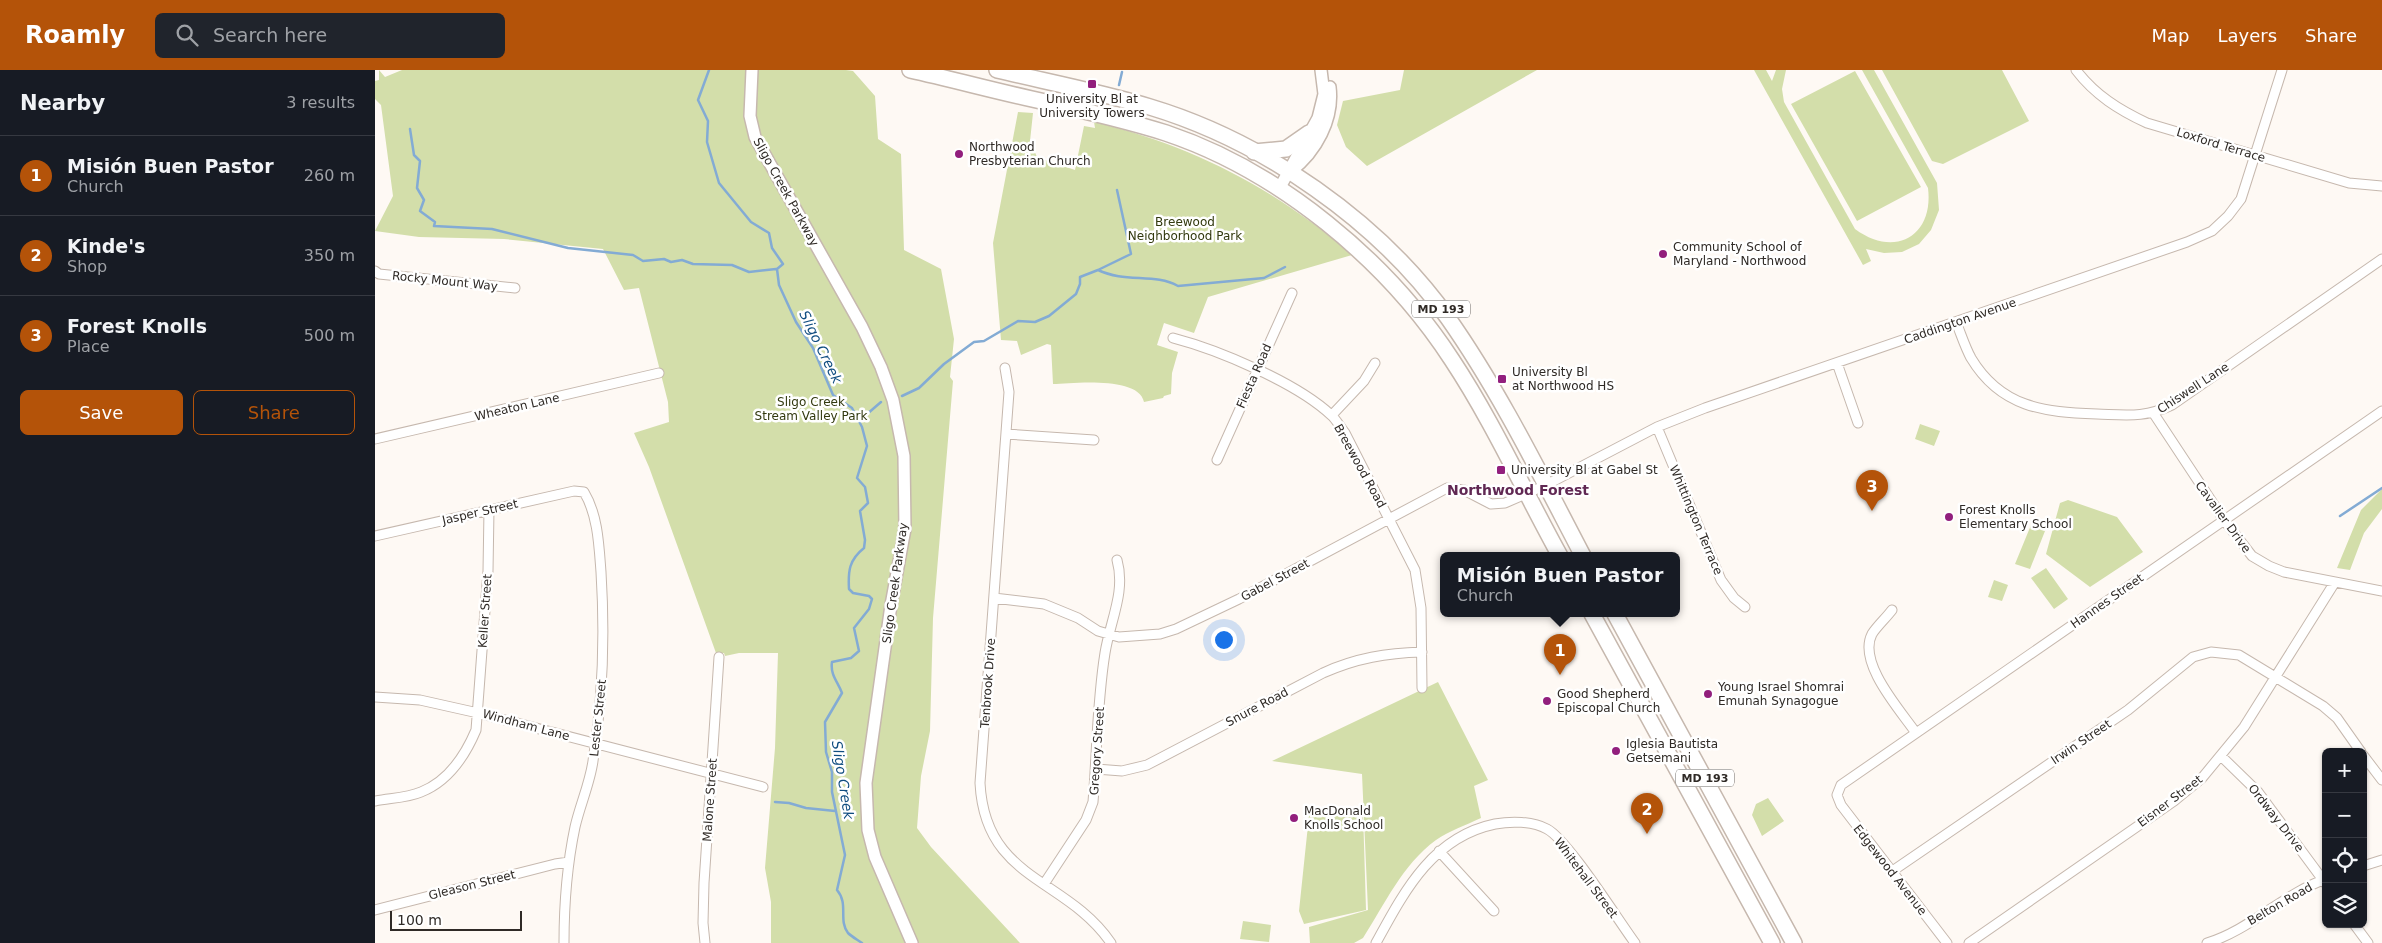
<!DOCTYPE html>
<html lang="en">
<head>
<meta charset="utf-8">
<style>
  :root { --surface:#171b24; --page:#20242c; --text:#f1f3f6; --muted:#9ea1a6; --line:#363941; --accent:#b45309 }
  body { margin:0; font-family:"DejaVu Sans",sans-serif; background:var(--page); color:var(--text) }
  .controls { position:absolute; right:15px; bottom:15px; display:grid; overflow:hidden; border-radius:8px; box-shadow:0 1px 4px #0004 }
  .controls button { width:45px; height:45px; display:grid; place-items:center; padding:0; border:0; border-bottom:1px solid var(--line); background:var(--surface); color:var(--text); font:25px sans-serif }
  .scale { position:absolute; left:15px; bottom:12px; width:132px; box-sizing:border-box; padding-left:5px; border:2px solid #2f2a26; border-top:0; font-size:14px; line-height:18px; white-space:nowrap; color:#2f2a26; -webkit-text-stroke:4px #fff; paint-order:stroke }
  .you { position:absolute; left:848px; top:569px; width:18px; height:18px; margin:-12px; border:4px solid #fff; border-radius:50%; background:#1a73e8; box-shadow:0 0 0 8px #1a73e833 }
  .badge { display:grid; place-items:center; width:32px; height:32px; border-radius:50%; background:var(--accent); color:#fff; font-size:16px; font-weight:700 }
  .pin { position:absolute; translate:-50% -41px; filter:drop-shadow(0 1px 2px #0008) }
  .pin::after { content:''; position:absolute; top:26px; width:18px; height:15px; background:inherit; clip-path:polygon(0 0,100% 0,50% 100%) }
  .popup { position:absolute; left:1065px; top:482px; width:240px; height:65px; box-sizing:border-box; display:grid; place-content:center; border-radius:8px; background:var(--surface); filter:drop-shadow(0 1px 4px #0005); font-size:16px; white-space:nowrap; color:var(--muted) }
  .popup b { font-size:19px; color:var(--text) }
  .popup::after { content:''; position:absolute; left:50%; top:100%; margin-left:-10px; border:10px solid transparent; border-top-color:var(--surface) }
  .list { margin:0; padding:0; list-style:none }
  h2 { display:flex; justify-content:space-between; align-items:center; height:65px; margin:0; padding:0 20px; font-size:21px }
  h2 small { font-size:16px; font-weight:400; color:var(--muted) }
  .list li { display:grid; grid-template-columns:32px 1fr auto; gap:15px; align-items:center; box-sizing:border-box; height:80px; padding:0 20px; border-top:1px solid var(--line) }
  .list b { display:block; font-size:19px; white-space:nowrap }
  .list p { margin:0; font-size:16px; white-space:nowrap; color:var(--muted) }
  .list em { font-size:16px; font-style:normal; color:var(--muted) }
  .actions { display:flex; gap:10px; padding:15px 20px }
  .actions a { flex:1; padding:11px 0; border:1px solid var(--accent); border-radius:8px; text-align:center; font-size:18px; color:var(--accent) }
  .actions .main { background:var(--accent); color:#fff }
  .icon { flex:none; width:28px; height:28px; fill:none; stroke:currentColor; stroke-width:2; stroke-linecap:round; stroke-linejoin:round }
  .map { position:relative; flex:none; width:2007px; height:873px; overflow:hidden }
  header { display:flex; align-items:center; gap:30px; box-sizing:border-box; height:70px; padding:0 25px; background:var(--accent); color:#fff }
  header strong { font-size:24px }
  nav { display:flex; gap:28px; margin-inline-start:auto; font-size:18px }
  .search { width:350px; height:45px; background:var(--page); display:flex; align-items:center; gap:12px; box-sizing:border-box; padding:0 18px; border-radius:8px; color:var(--muted); font-size:19px }
  main { display:flex }
  aside { flex:1; background:var(--surface) }
  .map>svg:first-child { display:block }
  .green { fill:#d3deaa }
  .lines { fill:none; stroke-linecap:round; stroke-linejoin:round }
  .stream { stroke:#83abd4; stroke-width:2.5 }
  .minor-casing { stroke:#c6b8ae; stroke-width:11 }
  .tertiary-casing { stroke:#c6b8ae; stroke-width:14 }
  .primary-casing { stroke:#c6b8ae; stroke-width:18 }
  .minor { stroke:#fff; stroke-width:9 }
  .tertiary { stroke:#fff; stroke-width:11 }
  .primary { stroke:#fff; stroke-width:15 }
  .poi-dot { fill:#921f7d; stroke:#fff; stroke-width:2 }
  .labels { text-anchor:middle; dominant-baseline:central; stroke-width:5; stroke-linejoin:round; paint-order:stroke }
  .shield { fill:#fff; stroke:#6d6a67; stroke-width:1 }
  .shield-label { font-size:11px; font-weight:bold; fill:#2f2a26 }
  .poi-label { font-size:12px; fill:#2f2a26; stroke:#fff; text-anchor:start }
  .street-label { font-size:12px; fill:#2f2a26; stroke:#fff }
  .park-label { font-size:12px; fill:#32390f; stroke:#fff }
  .water-label { font-size:14px; font-style:italic; fill:#104d80; stroke:#fff }
  .neighbourhood-label { font-size:14px; font-weight:bold; fill:#602853; stroke:#fff }
</style>
</head>
<body>
<header>
<strong>Roamly</strong>
<div class="search"><svg class="icon" aria-label="search" viewBox="0 0 24 24"><circle cx="10" cy="10" r="6"/><path d="M15 15l6 6"/></svg>Search here</div>
<nav><a>Map</a><a>Layers</a><a>Share</a></nav>
</header>
<main>
<aside>
<h2>Nearby<small>3 results</small></h2>
<ul class="list">
<li><span class="badge">1</span><div><b>Misión Buen Pastor</b><p>Church</p></div><em>260 m</em></li>
<li><span class="badge">2</span><div><b>Kinde's</b><p>Shop</p></div><em>350 m</em></li>
<li><span class="badge">3</span><div><b>Forest Knolls</b><p>Place</p></div><em>500 m</em></li>
</ul>
<div class="actions"><a class="main">Save</a><a>Share</a></div>
</aside>
<div class="map">
<svg width="2007" height="873" viewBox="0 0 2007 873">
  <rect width="100%" height="100%" fill="#fef9f4"/>
  <path class="green" d="M4 0 10 7 27 0H471L478 1 500 26 503 69 526 84 529 180 566 199 579 269 575 307 578 311 558 548 555 661 546 706 542 758 556 777 645 873H396V832L390 798 400 678 403 583H364L350 586 349 583H341L274 397 259 363 294 352 293 332 264 218 249 220 228 179 129 169 44 167 0 161 18 126 6 35 0 29V11L4 10Z
    M1029 0H1162L992 96 971 77 962 55 968 31 1025 20Z
    M1379 0H1391L1397 11 1401 0H1411L1407 19 1409 32 1480 159C1519 188 1559 167 1553 118L1487 0H1499L1562 113 1564 140 1556 160 1544 174 1527 182 1509 183 1491 179 1496 191 1488 195Z
    M1507 0H1627L1654 51 1568 94 1557 91Z
    M1480 1 1546 117 1482 151 1416 34Z
    M643 42 658 43 655 71 662 87 700 100 709 56 720 58 719 52C817 75 901 119 977 185L833 227 819 263 789 253 782 275 803 282 797 303 796 324 789 326 788 328 769 332C764 306 699 313 678 314L676 275 672 274 646 285 642 271 626 270 618 173Z
    M1545 354 1565 361 1559 376 1540 369Z
    M2007 419V439L1989 463 1975 500 1962 498 1986 440Z
    M1693 430 1742 447 1768 482 1715 517 1671 484 1685 433Z
    M1656 455 1670 461 1655 499 1640 494Z
    M1671 498 1693 529 1679 539 1656 508Z
    M1619 510 1633 515 1627 531 1613 527Z
    M1063 612 1113 710 1099 716 1106 748C1091 755 1074 761 1061 770 1027 795 1010 834 988 868L979 873H935L934 857 993 840 987 704 897 691Z
    M1393 728 1409 751 1387 766 1377 745 1381 734Z
    M935 736 988 742 991 840 929 854 924 841Z
    M868 851 896 855 894 872 865 869Z"/>
  <g class="lines">
    <path class="stream" d="M334 0 323 30 333 51 332 72 344 113 376 152 394 163 397 178 408 194 402 199 404 215 421 252 438 278 458 325 477 338 487 357 492 376 482 408 490 417 493 433 485 441 490 470 489 478C474 490 473 501 474 519L478 523 494 526 497 529 494 539 479 558 484 581 476 588 457 592C455 605 463 612 467 623L450 652 451 682 457 702V722L470 785 462 820C474 834 463 850 473 863 477 867 483 870 487 873
      M744 15 747 2
      M35 59 39 85 45 91 42 118 49 130 45 141 60 152 59 156 117 159 193 178 258 185 268 191 289 189 296 192 307 190 318 194 357 195 374 202 401 199
      M723 200C750 213 780 203 803 216L889 208 910 197
      M527 326 544 318 569 294 599 272 609 271 643 251 660 252 674 246 701 224 705 214V207L723 200 756 184 742 120
      M484 351 506 332
      M1965 446 2007 418
      M400 732 414 733 431 738 460 741"/>
    <g class="minor-casing">
      <path id="minor" d="M1701 0C1720 25 1744 40 1772 53L1974 113 2007 116
        M0 201 4 204 140 218
        M1581 252C1586 264 1590 277 1596 288 1626 338 1669 342 1722 344 1752 345 1770 348 1797 335L2007 189
        M798 268C844 280 922 313 956 345 961 349 965 357 970 363L1040 500 1046 538 1047 618
        M1462 293 1483 353
        M630 298 634 322 605 713C610 811 691 807 736 873
        M1779 344 1849 450 1877 486 1894 496 1909 502 2007 521
        M957 345 989 311 1000 293
        M1282 357 1346 510 1359 528 1370 537
        M631 364 719 370
        M0 369 284 303
        M842 390 917 223
        M0 466 199 421 209 422C223 445 224 476 226 502 230 566 228 628 218 691 215 713 205 735 200 757 192 795 189 834 189 873
        M619 528 669 534 703 548 723 561 744 567 785 564 801 559 864 529 1072 418 1089 420 1116 434 1130 433 1171 415 1282 357 1330 338 1812 172 1837 161 1853 146 1866 129 1907 0
        M1517 540C1511 548 1502 556 1497 564 1482 593 1526 641 1541 663
        M0 627 45 630 103 643 388 717
        M1988 685 2007 710
        M1846 686 1883 722 1951 814
        M721 699 747 701 772 695 948 603C981 588 1012 583 1047 582
        M0 731C15 728 32 728 46 722 74 711 90 686 101 660L113 501 114 440
        M1064 781 1119 841
        M1988 796 2007 790
        M1516 802 1753 640 1818 587 1836 582 1864 585 1948 636 1962 648 1986 682
        M669 814 711 750 718 732C722 683 722 632 730 583 735 551 751 522 742 490
        M0 840 180 794 194 792
        M1979 854 1993 873
        M330 873 328 853 329 813 344 587
        M1001 873C1029 822 1057 767 1120 754 1136 751 1157 751 1172 759 1193 770 1243 850 1260 873
        M1572 873 1466 735 1462 725 1466 715 2007 341
        M1594 873 1799 731 1827 708 1869 657 1960 512
        M1832 873C1875 860 1908 824 1951 809"/>
    </g>
    <g class="tertiary-casing">
      <path id="tertiary" d="M377 0 375 46 380 67 487 257 506 297 518 330 529 386 530 459 516 535 491 713 493 760 500 787 537 873
        M916 101C941 82 959 49 955 17
        M904 119 943 48 949 24 946 0"/>
    </g>
    <g class="primary-casing">
      <path id="primary" d="M535 0C576 9 616 20 657 29 702 39 747 49 791 63 904 101 1012 190 1077 290 1118 352 1149 421 1185 486
        M622 0C673 12 725 22 775 37 888 71 1004 151 1073 248 1125 322 1166 406 1208 486
        M879 82 911 79 934 63
        M1217 544 1397 873
        M1240 544 1419 873"/>
    </g>
    <use href="#minor" class="minor"/>
    <use href="#tertiary" class="tertiary"/>
    <use href="#primary" class="primary"/>
  </g>
  <g class="poi-dot">
    <rect x="712" y="9" width="10" height="10" rx="2.5"/>
    <circle cx="584" cy="84" r="5"/>
    <circle cx="1288" cy="184" r="5"/>
    <rect x="1122" y="304" width="10" height="10" rx="2.5"/>
    <rect x="1121" y="395" width="10" height="10" rx="2.5"/>
    <circle cx="1574" cy="447" r="5"/>
    <circle cx="1333" cy="624" r="5"/>
    <circle cx="1172" cy="631" r="5"/>
    <circle cx="1241" cy="681" r="5"/>
    <circle cx="919" cy="748" r="5"/>
  </g>
  <g class="labels">
    <g class="shield">
      <rect x="1037" y="230.5" width="58" height="17" rx="4"/>
      <rect x="1301" y="699.5" width="58" height="17" rx="4"/>
    </g>
    <g class="shield-label">
      <text x="1066" y="239">MD 193</text>
      <text x="1330" y="708">MD 193</text>
    </g>
    <g class="poi-label">
      <text x="717" y="29" text-anchor="middle">University Bl at<tspan x="717" dy="14">University Towers</tspan></text>
      <text x="594" y="77">Northwood<tspan x="594" dy="14">Presbyterian Church</tspan></text>
      <text x="1298" y="177">Community School of<tspan x="1298" dy="14">Maryland - Northwood</tspan></text>
      <text x="1137" y="302">University Bl<tspan x="1137" dy="14">at Northwood HS</tspan></text>
      <text x="1136" y="400">University Bl at Gabel St</text>
      <text x="1584" y="440">Forest Knolls<tspan x="1584" dy="14">Elementary School</tspan></text>
      <text x="1343" y="617">Young Israel Shomrai<tspan x="1343" dy="14">Emunah Synagogue</tspan></text>
      <text x="1182" y="624">Good Shepherd<tspan x="1182" dy="14">Episcopal Church</tspan></text>
      <text x="1251" y="674">Iglesia Bautista<tspan x="1251" dy="14">Getsemani</tspan></text>
      <text x="929" y="741">MacDonald<tspan x="929" dy="14">Knolls School</tspan></text>
    </g>
    <g class="street-label">
      <text transform="translate(1846 75) rotate(17)">Loxford Terrace</text>
      <text transform="translate(411 122) rotate(61)">Sligo Creek Parkway</text>
      <text transform="translate(70 211) rotate(6)">Rocky Mount Way</text>
      <text transform="translate(1585 251) rotate(-19)">Caddington Avenue</text>
      <text transform="translate(879 306) rotate(-66)">Fiesta Road</text>
      <text transform="translate(1818 318) rotate(-33)">Chiswell Lane</text>
      <text transform="translate(142 337) rotate(-13)">Wheaton Lane</text>
      <text transform="translate(985 396) rotate(61)">Breewood Road</text>
      <text transform="translate(105 442) rotate(-13)">Jasper Street</text>
      <text transform="translate(1848 447) rotate(54)">Cavalier Drive</text>
      <text transform="translate(1321 450) rotate(67)">Whittington Terrace</text>
      <text transform="translate(900 510) rotate(-28)">Gabel Street</text>
      <text transform="translate(520 513) rotate(-82)">Sligo Creek Parkway</text>
      <text transform="translate(1732 531) rotate(-35)">Hannes Street</text>
      <text transform="translate(110 541) rotate(-86)">Keller Street</text>
      <text transform="translate(613 613) rotate(-86)">Tenbrook Drive</text>
      <text transform="translate(882 637) rotate(-28)">Snure Road</text>
      <text transform="translate(223 648) rotate(-84)">Lester Street</text>
      <text transform="translate(151 655) rotate(15)">Windham Lane</text>
      <text transform="translate(1706 672) rotate(-34)">Irwin Street</text>
      <text transform="translate(722 681) rotate(-86)">Gregory Street</text>
      <text transform="translate(335 730) rotate(-86)">Malone Street</text>
      <text transform="translate(1795 731) rotate(-37)">Eisner Street</text>
      <text transform="translate(1901 748) rotate(52)">Ordway Drive</text>
      <text transform="translate(1515 800) rotate(52)">Edgewood Avenue</text>
      <text transform="translate(1211 808) rotate(53)">Whitehall Street</text>
      <text transform="translate(97 815) rotate(-14)">Gleason Street</text>
      <text transform="translate(1905 834) rotate(-30)">Belton Road</text>
    </g>
    <g class="park-label">
      <text x="810" y="152">Breewood<tspan x="810" dy="14">Neighborhood Park</tspan></text>
      <text x="436" y="332">Sligo Creek<tspan x="436" dy="14">Stream Valley Park</tspan></text>
    </g>
    <g class="water-label">
      <text transform="translate(446 277) rotate(64)">Sligo Creek</text>
      <text transform="translate(468 710) rotate(81)">Sligo Creek</text>
    </g>
    <g class="neighbourhood-label">
      <text x="1143" y="420">Northwood Forest</text>
    </g>
  </g>
</svg>
<div class="controls">
<button>+</button>
<button>−</button>
<button><svg class="icon" aria-label="locate" viewBox="0 0 24 24"><circle cx="12" cy="12" r="6"/><path d="M12 2v4M12 18v4M2 12h4M18 12h4"/></svg></button>
<button><svg class="icon" aria-label="layers" viewBox="0 0 24 24"><path d="M12 4l9 5-9 5-9-5zM3 14l9 5 9-5"/></svg></button>
</div>
<div class="scale">100 m</div>
<div class="you"></div>
<div class="pin badge" style="left:1185px;top:605px">1</div>
<div class="popup"><b>Misión Buen Pastor</b>Church</div>
<div class="pin badge" style="left:1272px;top:764px">2</div>
<div class="pin badge" style="left:1497px;top:441px">3</div>
</div>
</main>
</body>
</html>
